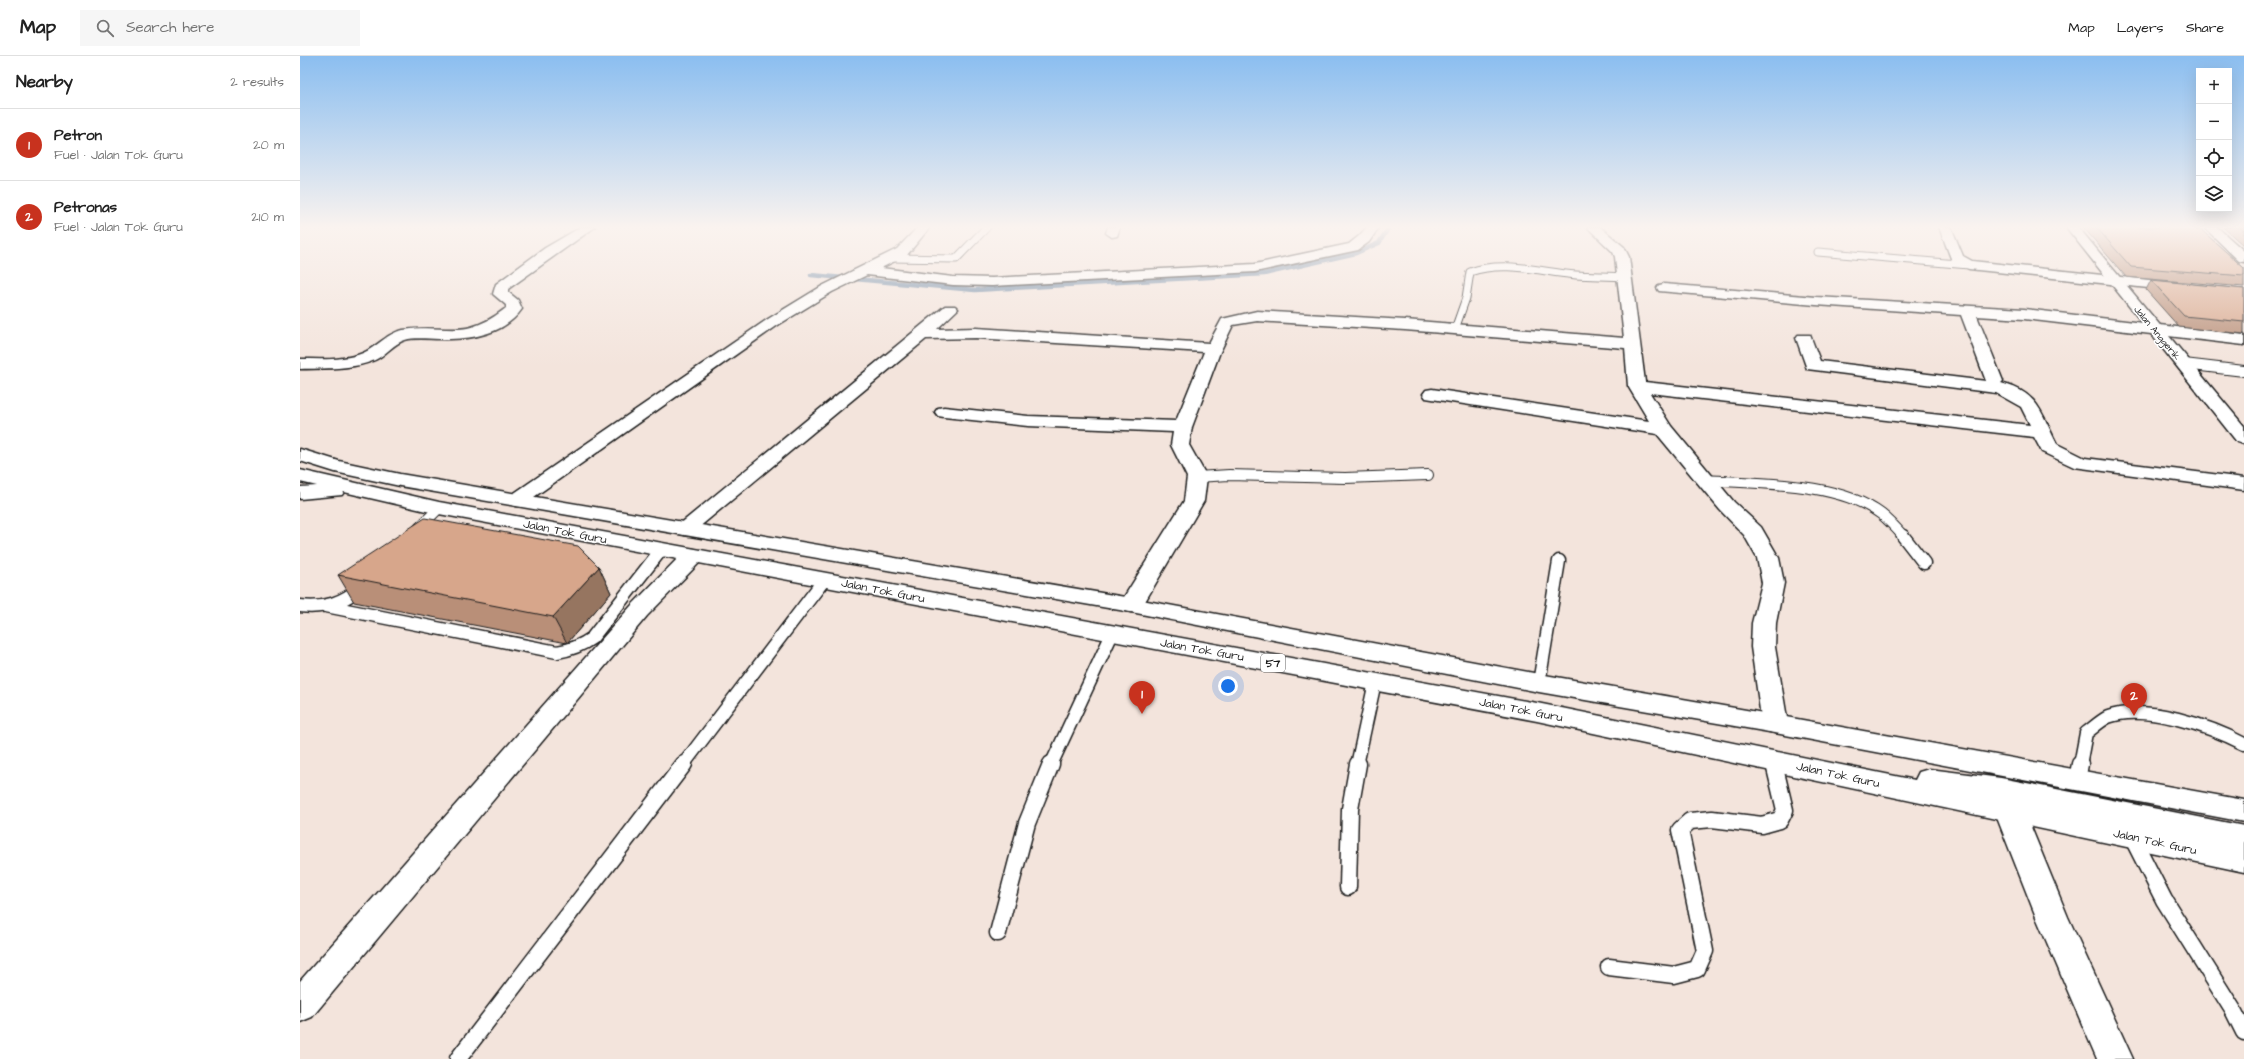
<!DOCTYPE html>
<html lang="en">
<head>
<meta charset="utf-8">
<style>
  :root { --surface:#fff; --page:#f6f6f6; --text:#222; --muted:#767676; --line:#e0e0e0; --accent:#c8321e }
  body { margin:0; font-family:"Architects Daughter",sans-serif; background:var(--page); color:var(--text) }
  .controls { position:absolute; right:12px; top:12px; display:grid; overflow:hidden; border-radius:0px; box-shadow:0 4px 16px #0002 }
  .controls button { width:36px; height:36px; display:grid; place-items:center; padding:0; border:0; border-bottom:1px solid var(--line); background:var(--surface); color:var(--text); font:20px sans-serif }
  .you { position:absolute; left:928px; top:630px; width:14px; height:14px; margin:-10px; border:3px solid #fff; border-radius:50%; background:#1a73e8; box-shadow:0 0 0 6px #1a73e833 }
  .badge { display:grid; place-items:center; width:26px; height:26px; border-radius:50%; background:var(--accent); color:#fff; font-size:13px; font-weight:700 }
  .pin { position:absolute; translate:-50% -33px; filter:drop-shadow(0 1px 2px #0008) }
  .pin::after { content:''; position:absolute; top:21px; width:14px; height:12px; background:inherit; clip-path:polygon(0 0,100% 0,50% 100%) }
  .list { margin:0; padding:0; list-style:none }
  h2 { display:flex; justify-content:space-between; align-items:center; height:52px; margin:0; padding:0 16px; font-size:17px }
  h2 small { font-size:13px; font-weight:400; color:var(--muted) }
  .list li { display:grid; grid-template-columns:26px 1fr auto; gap:12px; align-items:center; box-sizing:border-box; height:72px; padding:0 16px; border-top:1px solid var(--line) }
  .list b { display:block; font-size:15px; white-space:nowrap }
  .list p { margin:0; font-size:13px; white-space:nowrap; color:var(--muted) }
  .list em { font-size:13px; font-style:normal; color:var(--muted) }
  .icon { flex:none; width:22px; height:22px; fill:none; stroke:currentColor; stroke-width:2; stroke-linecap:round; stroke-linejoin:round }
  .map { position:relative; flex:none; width:1944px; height:1003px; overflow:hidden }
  header { display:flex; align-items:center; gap:24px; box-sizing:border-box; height:56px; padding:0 20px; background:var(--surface); border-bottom:1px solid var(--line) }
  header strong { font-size:19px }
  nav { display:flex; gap:22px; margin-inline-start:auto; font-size:14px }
  .search { width:280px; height:36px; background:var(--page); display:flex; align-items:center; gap:10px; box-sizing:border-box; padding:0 14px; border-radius:0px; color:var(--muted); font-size:15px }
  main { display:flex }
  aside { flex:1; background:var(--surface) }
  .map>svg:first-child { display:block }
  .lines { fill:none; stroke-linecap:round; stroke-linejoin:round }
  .stream { stroke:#6b86a2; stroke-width:4.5 }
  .lane-far3-casing { stroke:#1c1c1c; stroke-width:9 }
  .lane-far2-casing { stroke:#1c1c1c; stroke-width:12 }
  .lane-far1-casing { stroke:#1c1c1c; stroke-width:15 }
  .lane-casing { stroke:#1c1c1c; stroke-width:19 }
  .street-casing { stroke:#1c1c1c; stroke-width:3 }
  .secondary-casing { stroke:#1c1c1c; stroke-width:3 }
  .primary-casing { stroke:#1c1c1c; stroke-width:3 }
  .lane-far3 { stroke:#fff; stroke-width:7 }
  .lane-far2 { stroke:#fff; stroke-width:10 }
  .lane-far1 { stroke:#fff; stroke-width:12 }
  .lane { stroke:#fff; stroke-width:16 }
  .street { fill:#fff; fill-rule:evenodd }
  .secondary { fill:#fff; fill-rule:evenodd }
  .primary { fill:#fff; fill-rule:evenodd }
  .wall { fill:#b98f78; stroke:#1c1c1c }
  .shaded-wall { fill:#967461; stroke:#1c1c1c }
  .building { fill:#d7a68b; stroke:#1c1c1c }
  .labels { text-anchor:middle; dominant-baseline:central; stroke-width:3; stroke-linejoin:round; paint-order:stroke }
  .far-street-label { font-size:10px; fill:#1c1c1c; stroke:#fff }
  .shield { fill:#fff; stroke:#606060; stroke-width:1 }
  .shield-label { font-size:11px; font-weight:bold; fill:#1c1c1c }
  .street-label { font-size:12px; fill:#1c1c1c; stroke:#fff }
</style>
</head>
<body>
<header>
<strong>Map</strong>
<div class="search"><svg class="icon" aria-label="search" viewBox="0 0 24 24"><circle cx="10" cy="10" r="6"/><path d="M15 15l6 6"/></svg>Search here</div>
<nav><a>Map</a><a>Layers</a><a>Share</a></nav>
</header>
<main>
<aside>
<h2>Nearby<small>2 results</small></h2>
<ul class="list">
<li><span class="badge">1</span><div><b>Petron</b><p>Fuel · Jalan Tok Guru</p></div><em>20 m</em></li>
<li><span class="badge">2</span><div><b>Petronas</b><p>Fuel · Jalan Tok Guru</p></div><em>210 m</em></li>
</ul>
</aside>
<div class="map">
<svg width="1944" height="1003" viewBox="0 0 1944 1003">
  <rect width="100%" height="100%" fill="#f3e4dc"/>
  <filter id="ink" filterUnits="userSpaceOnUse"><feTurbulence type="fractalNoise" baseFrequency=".025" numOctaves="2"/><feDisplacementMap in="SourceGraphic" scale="8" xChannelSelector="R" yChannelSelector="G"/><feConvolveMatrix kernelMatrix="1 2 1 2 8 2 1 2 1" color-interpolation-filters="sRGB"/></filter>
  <g filter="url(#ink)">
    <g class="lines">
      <path class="stream" d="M511 219 675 234 964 218 1056 197 1079 187 1089 171"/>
      <g class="lane-far3-casing">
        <path id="lane-far3" d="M1518 196 1669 209
          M592 202 656 203 687 171
          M1155 273 1166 242 1170 216C1205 204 1240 216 1276 219 1292 220 1309 220 1325 221"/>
      </g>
      <g class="lane-far2-casing">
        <path id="lane-far2" d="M1884 308 1944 315
          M897 421 929 419 1045 422 1128 419
          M1406 424C1458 428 1537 425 1581 458 1589 464 1597 473 1604 481
          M118 473 139 452"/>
      </g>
      <g class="lane-far1-casing">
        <path id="lane-far1" d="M1603 480 1624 507
          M0 550C24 553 43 547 61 531
          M26 550 257 596C270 594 281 590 292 582L361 494
          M1239 627 1259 505
          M1473 705 1474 709
          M383 709 524 524
          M751 709 812 578
          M1057 709 1075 626
          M1780 709 1786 677C1793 672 1800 665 1808 661 1844 647 1912 671 1944 688"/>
      </g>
      <g class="lane-casing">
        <path id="lane" d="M1777 724 1780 708
          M1832 781 1864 844 1933 954 1944 976
          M1048 831 1050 753 1058 708
          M698 877 727 767 751 708
          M1309 911 1374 919 1397 913 1405 895 1380 774 1390 765 1412 763 1462 769 1480 764 1485 754 1474 708
          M158 1003 384 708"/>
      </g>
      <g class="street-casing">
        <path id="street" d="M281 171H295L208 233V236L218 244 222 253C204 279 168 284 139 283 129 283 115 281 105 284 94 287 86 299 75 304 52 314 25 312 0 313V303C20 303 44 305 63 297 77 291 87 277 103 274 148 267 163 286 206 252V249L193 238 196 228 245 192Z
          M618 171H630L607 199 581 212 653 221 692 222 955 208 1049 188 1059 180 1067 171H1079L1069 186 1058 194 955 216 692 230 653 229 567 219 532 236 478 269 224 448 217 450 210 448 207 444 210 440 468 263 522 230 597 193Z
          M808 171H820L817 180 812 181 806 177Z
          M1287 171H1300L1324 191 1329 201 1345 326 1730 369 1721 351 1696 337 1507 313 1496 282 1498 279H1510L1520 305 1686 325 1661 259 1516 249 1359 235 1357 232 1359 229 1364 228 1516 241 1724 253 1944 279V289L1724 263 1677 260 1703 325 1701 327C1740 337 1741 358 1757 388L1785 402 1944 422V434L1774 411 1742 396 1734 381 1350 337 1371 370 1434 446 1461 471 1479 502 1484 527 1476 567 1475 591 1488 668 1484 675 1475 677 1466 675 1462 668 1451 591 1452 567 1462 527 1457 502 1444 479 1420 454 1357 378 1132 343 1126 342 1123 338 1126 334 1132 333 1349 365 1328 330 1325 292 1105 274 957 265 933 269 920 296 892 371 889 389 907 421 904 445 843 549 839 554 831 556 823 554 819 549 884 445 887 421 871 389 873 376 728 370 644 361 638 360 635 356 638 352 644 351 728 360 876 365 904 296 676 282 626 283 392 477 385 479 378 477 374 473 645 250H655L658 253 637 273 676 272 909 287 922 263 957 255 1105 264 1324 282 1315 201 1313 196Z
          M1639 171H1651L1663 200 1672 205 1877 227 1884 231 1877 235 1669 213 1652 205Z
          M1904 171H1917L1944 195V206L1939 205Z
          M393 493 401 495 404 500 401 505 347 560 12 961 0 966V925L331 550 385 495Z
          M1709 743 1719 746 1724 754 1768 861 1833 1003H1797L1736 861 1694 754 1699 746Z"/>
      </g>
      <g class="secondary-casing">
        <path id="secondary" d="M1766 171H1778L1944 370V388L1937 386Z"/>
      </g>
      <g class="primary-casing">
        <path id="primary" d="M0 393 39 405 100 418 831 542 1239 618 1475 659 1944 744V766L1475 677 1239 636 831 556 100 430 35 416 0 405Z
          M0 414 139 446 1237 647 1615 724 1619 716 1629 713 1701 722 1944 770V816L1237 665 139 458 44 436 42 439 0 443V431L17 430 0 426Z"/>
      </g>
      <use href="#lane-far3" class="lane-far3"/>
      <use href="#lane-far2" class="lane-far2"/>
      <use href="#lane-far1" class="lane-far1"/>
      <use href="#lane" class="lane"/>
      <use href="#street" class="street"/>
      <use href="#secondary" class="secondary"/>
      <use href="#primary" class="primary"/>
    </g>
    <path class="wall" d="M1783 171H1898L1944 212V231L1826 221Z
      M1923 171H1944V190Z
      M1851 224 1944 233V278L1879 271 1846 234Z
      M299 511 311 537 267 587 54 546 38 519Z"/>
    <path class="shaded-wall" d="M299 511 311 537 267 587 253 561Z"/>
    <path class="building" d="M1796 171H1898L1944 212V220L1831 211Z
      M1939 171H1944V175Z
      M1851 224 1944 233V266L1884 260Z
      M125 462 278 490 299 511 253 561 38 519Z"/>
  </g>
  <linearGradient id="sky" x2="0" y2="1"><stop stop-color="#8bbef0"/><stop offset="0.55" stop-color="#faf3ef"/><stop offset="1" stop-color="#faf3ef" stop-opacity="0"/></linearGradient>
  <rect width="1944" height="311" fill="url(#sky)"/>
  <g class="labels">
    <g class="far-street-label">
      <text transform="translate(1857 277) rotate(50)">Jalan Anggerik</text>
    </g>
    <rect class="shield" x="961" y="598" width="24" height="18" rx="3"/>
    <g class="shield-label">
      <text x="973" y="607">57</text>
    </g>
    <g class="street-label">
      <text transform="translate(265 476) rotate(11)">Jalan Tok Guru</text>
      <text transform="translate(583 535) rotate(11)">Jalan Tok Guru</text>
      <text transform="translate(902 594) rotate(10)">Jalan Tok Guru</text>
      <text transform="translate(1221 654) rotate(11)">Jalan Tok Guru</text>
      <text transform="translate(1538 719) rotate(12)">Jalan Tok Guru</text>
      <text transform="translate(1855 786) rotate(12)">Jalan Tok Guru</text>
    </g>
  </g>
</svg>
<div class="controls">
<button>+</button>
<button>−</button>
<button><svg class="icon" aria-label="locate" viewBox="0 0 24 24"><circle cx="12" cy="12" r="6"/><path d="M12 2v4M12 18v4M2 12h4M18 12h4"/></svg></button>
<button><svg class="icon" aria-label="layers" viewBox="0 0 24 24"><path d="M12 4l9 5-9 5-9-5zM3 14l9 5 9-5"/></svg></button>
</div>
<div class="you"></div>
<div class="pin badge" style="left:842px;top:658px">1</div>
<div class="pin badge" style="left:1834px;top:660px">2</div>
</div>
</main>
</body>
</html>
